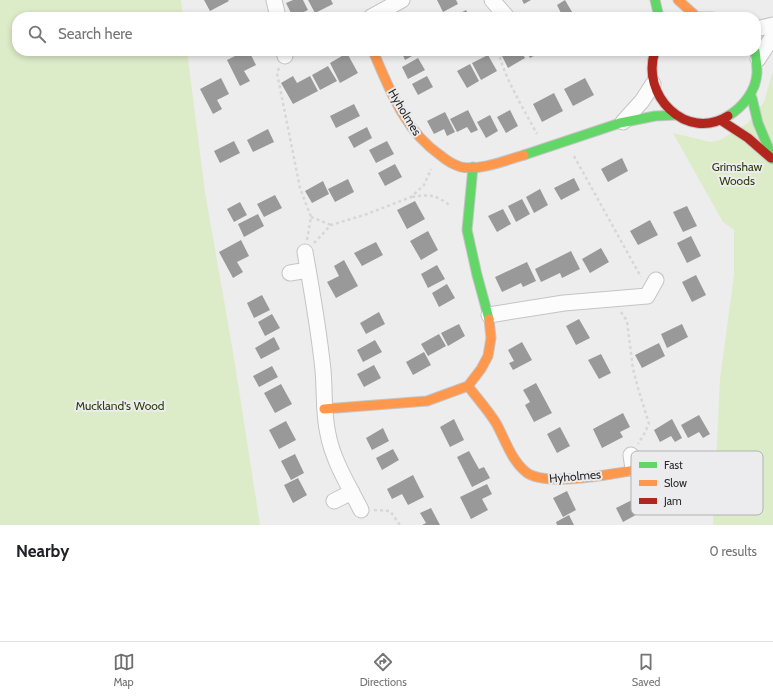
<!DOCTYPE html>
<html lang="en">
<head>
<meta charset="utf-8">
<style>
  :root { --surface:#fff; --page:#f2f2f2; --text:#202124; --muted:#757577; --line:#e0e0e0; --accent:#6e6e6e }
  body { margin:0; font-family:Cabin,sans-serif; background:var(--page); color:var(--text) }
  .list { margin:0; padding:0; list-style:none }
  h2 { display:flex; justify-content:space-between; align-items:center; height:52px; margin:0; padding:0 16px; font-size:17px }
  h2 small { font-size:13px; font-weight:400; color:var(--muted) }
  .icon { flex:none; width:22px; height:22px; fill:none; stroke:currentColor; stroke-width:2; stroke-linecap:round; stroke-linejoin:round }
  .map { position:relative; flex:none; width:773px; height:525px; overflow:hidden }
  .search { position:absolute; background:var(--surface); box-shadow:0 2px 6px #0003; left:12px; right:12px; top:12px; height:44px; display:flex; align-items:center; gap:10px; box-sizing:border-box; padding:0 14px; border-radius:16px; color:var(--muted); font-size:15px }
  .sheet { height:116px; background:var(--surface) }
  nav { display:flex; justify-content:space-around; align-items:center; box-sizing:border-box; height:56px; border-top:1px solid var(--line); background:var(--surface); font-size:11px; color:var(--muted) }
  nav a { display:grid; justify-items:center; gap:2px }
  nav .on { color:var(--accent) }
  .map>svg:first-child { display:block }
  .green { fill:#dcebc8 }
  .building { fill:#999 }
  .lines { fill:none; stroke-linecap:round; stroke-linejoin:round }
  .street-casing { stroke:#c4c4c4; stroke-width:17 }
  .fast-casing { stroke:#c4c4c4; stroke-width:11 }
  .slow-casing { stroke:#c4c4c4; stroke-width:11 }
  .jam-casing { stroke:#c4c4c4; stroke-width:11 }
  .path { stroke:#d7d7d7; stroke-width:2.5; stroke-dasharray:3 3; stroke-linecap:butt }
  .street { stroke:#fcfcfc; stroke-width:15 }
  .fast { stroke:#63d668; stroke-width:9 }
  .slow { stroke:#ff974d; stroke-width:9 }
  .jam { stroke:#b3261e; stroke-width:9 }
  .labels { text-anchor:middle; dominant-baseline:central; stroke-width:4; stroke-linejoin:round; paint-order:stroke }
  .street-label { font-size:12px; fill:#292929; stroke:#ececee }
  .park-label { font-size:12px; fill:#2d3f0b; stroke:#ececee }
  .key { fill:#ececee; stroke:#b2b2b3; stroke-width:1 }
  .key-label { font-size:11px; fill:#292929 }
</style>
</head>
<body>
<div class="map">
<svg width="773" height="525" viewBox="0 0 773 525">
  <rect width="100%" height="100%" fill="#ededed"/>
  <path class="green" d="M0 0H181L183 17H17V51H187L205 192 233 352 260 525H0Z
    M773 71V525H713L720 379 734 275V230L723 222 673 133 710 142 720 140 748 123 764 102Z"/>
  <path class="building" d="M204 0H228L229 1 210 11Z
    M293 0H303L308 10 293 17 286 3Z
    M308 0H331L333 4 315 13Z
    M437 0H456L458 4 443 12Z
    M522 0H531L524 4Z
    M565 0 575 17H559L562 15 557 5Z
    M466 10 470 17H453Z
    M227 12 230 17H218Z
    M245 51H249L256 65 244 71 250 81 240 86 227 60Z
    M401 51H421L405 60Z
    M511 51H521L525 58 508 68 502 56Z
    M526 51H543L530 58Z
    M347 53 358 73 340 83 330 63Z
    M488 55 497 71 481 80 472 63Z
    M418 58 425 70 408 79 402 67Z
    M470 64 479 81 467 88 457 71Z
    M328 66 337 81 320 90 312 75Z
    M293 76 297 83 310 76 318 91 293 104 281 83Z
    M427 76 433 87 418 95 412 84Z
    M221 78 229 94 217 100 222 109 213 114 200 89Z
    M585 78 594 95 573 106 564 89Z
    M554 93 563 111 542 122 533 104Z
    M354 104 360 116 336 128 330 116Z
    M468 110 478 130 471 133 467 127 457 132 450 119Z
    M510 110 518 126 506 133 497 117Z
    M445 112 455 132 447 136 444 129 434 134 427 121Z
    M490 115 498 131 486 138 477 122Z
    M367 127 372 138 354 148 348 137Z
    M268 129 274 142 253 152 247 140Z
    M234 141 240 153 220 163 214 151Z
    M387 141 394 154 376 163 369 150Z
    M622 158 628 171 608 182 601 169Z
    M395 164 402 177 385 186 378 173Z
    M574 178 580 190 561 200 554 188Z
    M348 179 354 192 335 202 328 189Z
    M323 181 329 194 312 203 305 191Z
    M540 189 548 205 534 213 526 197Z
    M275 195 282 208 264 217 257 204Z
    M522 199 530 214 516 222 508 206Z
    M415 201 425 219 407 229 397 210Z
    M240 202 247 215 234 222 227 209Z
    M687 206 697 226 683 232 673 212Z
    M503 209 511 224 497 232 488 216Z
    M258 214 264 226 244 237 238 224Z
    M650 220 658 235 638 245 630 231Z
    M428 231 438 250 421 260 410 241Z
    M691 236 701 256 687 263 677 243Z
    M241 240 249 256 237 262 243 272 233 278 219 252Z
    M376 242 383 255 362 266 354 253Z
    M601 248 609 262 590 273 582 259Z
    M571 251 580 269 562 278 560 273 541 282 535 269Z
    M344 260 358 286 336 298 327 282 339 276 334 266Z
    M527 262 536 281 523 287 521 283 502 292 495 277Z
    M437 265 445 279 428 288 421 274Z
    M696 275 706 295 692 302 682 282Z
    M447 284 455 298 439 307 432 293Z
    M262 295 270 310 254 318 247 303Z
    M379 312 385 324 366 334 360 323Z
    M272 314 280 328 265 336 258 322Z
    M579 319 590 338 576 345 566 326Z
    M459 324 465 336 448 346 441 333Z
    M682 324 688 337 667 348 661 334Z
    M439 334 446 346 428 356 421 344Z
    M274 337 280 349 261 359 255 348Z
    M375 340 382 352 363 362 357 350Z
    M522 342 532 360 513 370 509 363 514 361 508 350Z
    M659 343 665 356 642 368 635 355Z
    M424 352 431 365 413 375 406 362Z
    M601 354 611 373 599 379 588 360Z
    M374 365 381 378 364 387 357 374Z
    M272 366 278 377 259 387 253 376Z
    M536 383 552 413 534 422 525 405 530 402 523 390Z
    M281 384 292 404 275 413 264 393Z
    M623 413 630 427 620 432 623 437 602 448 593 429Z
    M699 415 710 434 703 438 699 432 688 438 681 425Z
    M454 419 464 440 450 447 440 427Z
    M672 419 682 438 675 442 671 436 660 442 654 430Z
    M286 421 296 440 279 449 269 430Z
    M560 427 570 446 557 453 547 434Z
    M383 428 389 441 372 450 366 438Z
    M393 449 399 460 382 470 376 458Z
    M469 451 479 469 484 467 490 478 472 487 457 457Z
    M295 454 304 473 291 480 281 461Z
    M413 475 424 497 408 505 402 494 392 499 387 489Z
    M298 478 307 495 293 503 284 485Z
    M487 484 492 494 482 499 488 510 471 519 460 497Z
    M567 491 576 510 563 517 553 498Z
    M636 498 643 511 623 522 616 508Z
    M431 508 440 525H422L426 523 420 513Z
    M569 515 574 525H557L556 522Z"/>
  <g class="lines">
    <g class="street-casing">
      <path id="street" d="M274 0 278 17
        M492 0 506 16
        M371 17 402 0
        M756 29 773 25
        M284 51 285 56
        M758 59 773 36
        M623 122 642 101 653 84
        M305 252C312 291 319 331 323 370 325 392 323 413 328 434 333 461 349 486 361 510
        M290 273 308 270
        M489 315 564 303 647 296 656 280
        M631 455 633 469
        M334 501 352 492"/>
    </g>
    <g class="fast-casing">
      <path id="fast" d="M655 0 659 17
        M752 98 758 123 773 159
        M728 116C743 107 756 91 757 73 757 66 756 58 755 51
        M524 155 620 123 655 116 676 115
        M473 167 467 230 477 275 489 319"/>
    </g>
    <g class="slow-casing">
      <path id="slow" d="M678 0 697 17H713
        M373 51C390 90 404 130 440 155 446 160 454 165 461 167 479 171 507 160 524 155
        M468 386C477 398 488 410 496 423 505 439 511 460 526 472 546 489 627 471 653 467
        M324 409 427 401 468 386 481 369 488 356 491 338 489 319"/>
    </g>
    <g class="jam-casing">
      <path id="jam" d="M655 51C640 95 686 142 728 116
        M722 121 748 138 771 158"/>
    </g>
    <path class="path" d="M499 51C500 70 527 115 537 134
      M279 68 277 73 300 188 311 217 307 240
      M574 156 641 277
      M412 197C432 194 435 195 451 206
      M311 217 331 225
      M314 243 331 225 367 214 411 197 424 185 431 169
      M621 312 627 321 633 369 638 388 649 424 643 436 638 444
      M374 510 390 511 400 525"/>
    <use href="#street" class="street"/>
    <use href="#fast" class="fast"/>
    <use href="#slow" class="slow"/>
    <use href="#jam" class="jam"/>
  </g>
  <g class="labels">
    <g class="street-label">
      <text transform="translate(405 112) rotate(59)">Hyholmes</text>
      <text transform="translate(575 476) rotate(-5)">Hyholmes</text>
    </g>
    <g class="park-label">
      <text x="737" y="166">Grimshaw<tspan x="737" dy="14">Woods</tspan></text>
      <text x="120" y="405">Muckland's Wood</text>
    </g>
  </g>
  <rect x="631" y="451" width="132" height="64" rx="6" class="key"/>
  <rect x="639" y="462" width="18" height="6" fill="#63d668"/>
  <rect x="639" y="480" width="18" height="6" fill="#ff974d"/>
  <rect x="639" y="498" width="18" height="6" fill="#b3261e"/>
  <g class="key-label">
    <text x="664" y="469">Fast</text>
    <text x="664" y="487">Slow</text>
    <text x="664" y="505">Jam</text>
  </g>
</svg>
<div class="search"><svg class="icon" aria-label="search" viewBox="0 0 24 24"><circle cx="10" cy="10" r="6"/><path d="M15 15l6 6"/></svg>Search here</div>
</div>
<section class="sheet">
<h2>Nearby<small>0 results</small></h2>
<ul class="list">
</ul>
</section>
<nav>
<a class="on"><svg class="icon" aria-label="map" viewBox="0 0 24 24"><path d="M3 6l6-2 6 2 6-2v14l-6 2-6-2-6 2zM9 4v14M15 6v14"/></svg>Map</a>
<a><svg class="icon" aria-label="directions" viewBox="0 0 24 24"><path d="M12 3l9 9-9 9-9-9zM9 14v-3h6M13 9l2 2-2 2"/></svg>Directions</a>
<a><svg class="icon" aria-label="saved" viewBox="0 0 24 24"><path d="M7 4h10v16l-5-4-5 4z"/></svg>Saved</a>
</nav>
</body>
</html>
